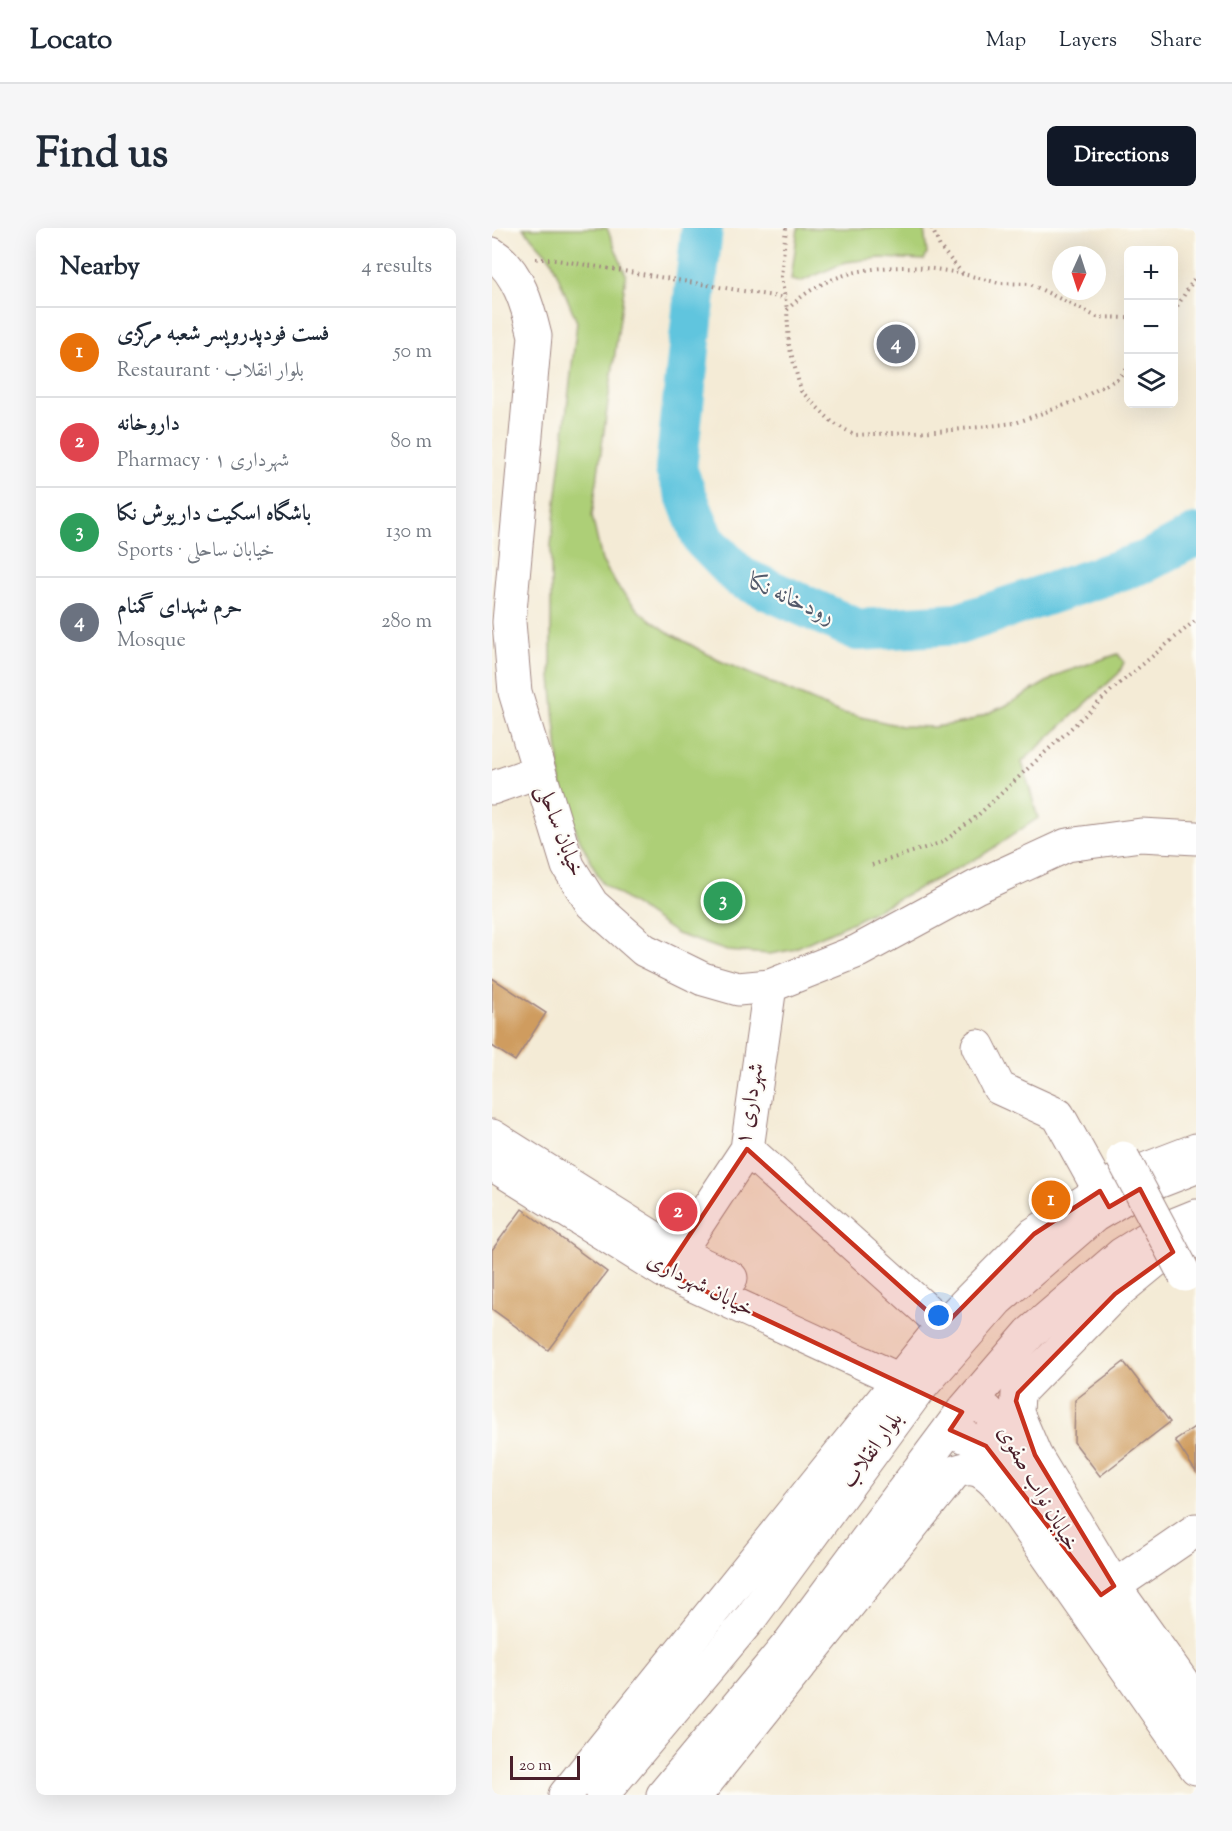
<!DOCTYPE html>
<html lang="en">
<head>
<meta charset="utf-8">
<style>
  :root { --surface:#fff; --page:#f6f6f7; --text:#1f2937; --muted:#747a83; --line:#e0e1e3; --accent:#111827 }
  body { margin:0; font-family:"Sorts Mill Goudy",Amiri,serif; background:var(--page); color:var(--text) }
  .controls { position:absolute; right:18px; top:18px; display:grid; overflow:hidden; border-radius:9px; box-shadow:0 6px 24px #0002 }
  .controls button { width:54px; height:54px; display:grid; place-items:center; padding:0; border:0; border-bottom:2px solid var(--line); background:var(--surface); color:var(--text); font:30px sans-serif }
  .compass { position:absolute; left:560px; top:18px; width:54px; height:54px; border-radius:50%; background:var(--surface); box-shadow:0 6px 24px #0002; rotate:183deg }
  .scale { position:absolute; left:18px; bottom:15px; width:70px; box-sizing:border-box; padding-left:6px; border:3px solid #4a1f2b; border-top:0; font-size:16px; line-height:21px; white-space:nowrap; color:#4a1f2b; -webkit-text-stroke:4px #fdfcf7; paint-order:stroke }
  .you { position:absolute; left:447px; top:1088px; width:21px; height:21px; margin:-15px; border:4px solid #fff; border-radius:50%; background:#1a73e8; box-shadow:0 0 0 9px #1a73e833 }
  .badge { display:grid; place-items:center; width:39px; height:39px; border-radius:50%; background:var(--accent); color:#fff; font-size:20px; font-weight:700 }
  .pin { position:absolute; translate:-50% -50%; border:3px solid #fff; box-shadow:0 2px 6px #0006 }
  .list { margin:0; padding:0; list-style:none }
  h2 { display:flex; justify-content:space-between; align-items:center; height:78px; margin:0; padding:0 24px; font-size:26px }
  h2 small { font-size:20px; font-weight:400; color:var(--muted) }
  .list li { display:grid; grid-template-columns:39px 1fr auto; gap:18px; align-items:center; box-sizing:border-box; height:90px; padding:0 24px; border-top:2px solid var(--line) }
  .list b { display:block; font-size:22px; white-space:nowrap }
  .list p { margin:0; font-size:20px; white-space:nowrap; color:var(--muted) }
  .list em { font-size:20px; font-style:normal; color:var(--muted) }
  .icon { flex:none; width:33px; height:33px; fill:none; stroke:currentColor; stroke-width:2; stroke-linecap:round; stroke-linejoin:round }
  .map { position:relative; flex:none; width:704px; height:1567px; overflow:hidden; border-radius:9px }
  header { display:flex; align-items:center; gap:36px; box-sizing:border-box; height:84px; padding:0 30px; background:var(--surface); border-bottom:2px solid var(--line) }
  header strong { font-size:28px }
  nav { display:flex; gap:33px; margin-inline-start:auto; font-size:21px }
  .intro { display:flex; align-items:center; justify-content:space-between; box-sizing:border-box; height:144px; padding:0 36px }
  h1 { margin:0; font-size:42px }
  .button { padding:15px 27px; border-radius:9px; background:var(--accent); color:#fff; font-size:21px; font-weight:700 }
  main { display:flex; gap:36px; padding:0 36px }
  aside { flex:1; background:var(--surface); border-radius:9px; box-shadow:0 6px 24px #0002 }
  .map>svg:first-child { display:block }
  .green { fill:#adcf77; stroke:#7c7751; stroke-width:1.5 }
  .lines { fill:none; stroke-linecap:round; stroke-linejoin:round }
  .river { stroke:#61c5de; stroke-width:42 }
  .building { fill:#cf9c5f }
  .minor-casing { stroke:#9f8580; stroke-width:35 }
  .major-casing { stroke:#9f8580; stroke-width:35 }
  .path { stroke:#9f8580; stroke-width:4; stroke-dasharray:1.5 4.5; stroke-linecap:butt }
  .minor { stroke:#fff; stroke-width:33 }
  .major { stroke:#fff; stroke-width:33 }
  .minor-bridge-casing { stroke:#9f8580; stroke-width:35; stroke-linecap:butt }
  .minor-bridge { stroke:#fff; stroke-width:33 }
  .marked { fill:#c8321e; fill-opacity:0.2; stroke:#c8321e; stroke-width:4.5; stroke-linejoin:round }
  .labels { text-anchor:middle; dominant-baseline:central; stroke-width:4.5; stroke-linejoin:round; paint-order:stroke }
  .street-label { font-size:22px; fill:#4a1f2b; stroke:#fdfcf7 }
  .water-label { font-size:24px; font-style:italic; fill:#52596a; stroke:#fdfcf7 }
</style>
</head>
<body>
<header>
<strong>Locato</strong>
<nav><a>Map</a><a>Layers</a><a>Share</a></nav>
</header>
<div class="intro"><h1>Find us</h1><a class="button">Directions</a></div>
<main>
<aside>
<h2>Nearby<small>4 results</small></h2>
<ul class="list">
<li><span class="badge" style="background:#e8710a">1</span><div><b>فست فودپدروپسر شعبه مرکزی</b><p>Restaurant · بلوار انقلاب</p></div><em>50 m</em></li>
<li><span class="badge" style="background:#e0444e">2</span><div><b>داروخانه</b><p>Pharmacy · شهرداری ۱</p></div><em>80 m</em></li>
<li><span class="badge" style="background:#2e9e5b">3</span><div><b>باشگاه اسکیت داریوش نکا</b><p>Sports · خیابان ساحلی</p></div><em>130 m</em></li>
<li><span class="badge" style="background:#6b7280">4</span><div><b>حرم شهدای گمنام</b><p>Mosque</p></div><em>280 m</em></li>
</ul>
</aside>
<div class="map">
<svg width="704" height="1567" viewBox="0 0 704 1567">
  <rect width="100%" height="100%" fill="#fdfcf7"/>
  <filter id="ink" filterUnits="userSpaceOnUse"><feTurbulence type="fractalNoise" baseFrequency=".0167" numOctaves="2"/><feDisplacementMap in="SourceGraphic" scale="12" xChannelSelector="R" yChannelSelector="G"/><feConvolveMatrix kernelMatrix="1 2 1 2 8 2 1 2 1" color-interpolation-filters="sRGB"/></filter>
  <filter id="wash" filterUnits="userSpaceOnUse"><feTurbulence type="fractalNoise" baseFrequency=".008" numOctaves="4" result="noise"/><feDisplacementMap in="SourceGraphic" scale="24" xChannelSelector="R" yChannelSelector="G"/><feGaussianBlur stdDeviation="1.35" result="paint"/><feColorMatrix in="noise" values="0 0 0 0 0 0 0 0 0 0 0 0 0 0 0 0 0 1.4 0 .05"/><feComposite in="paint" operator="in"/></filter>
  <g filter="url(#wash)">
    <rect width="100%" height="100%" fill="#f4ebd6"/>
    <path class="green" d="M31 0H115L134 47 100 288 110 333 125 358 148 384 176 404 226 432 347 484 409 498 442 499 475 494 513 478 570 445 626 426 632 434 627 445 530 534 546 590 489 628 361 694 299 722 278 726 235 723 185 706 110 655 86 608 69 557 59 449V317L85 94 59 31Z
      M306 0H432L435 26 432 32 389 30 354 34 308 54 299 52Z"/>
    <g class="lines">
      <path class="river" d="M210 0 184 241 211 311 248 349 366 402 466 396 655 333 704 307"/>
    </g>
    <g id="blocks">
      <path class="building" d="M0 750 54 785 23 833 0 818Z
        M30 981 115 1044 56 1122 0 1081V1022Z
        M632 1134 678 1194 608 1248 582 1214 583 1172Z
        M704 1198V1244L683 1212Z"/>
    </g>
  </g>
  <g filter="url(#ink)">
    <use href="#blocks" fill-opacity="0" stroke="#9f8580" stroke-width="1.5"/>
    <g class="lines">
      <g class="minor-casing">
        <path id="minor" d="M0 26C26 42 36 79 43 108L17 394 23 464 76 638 100 676 152 722 211 751 246 761 278 758 366 723 484 659 575 617 649 607 704 610
          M0 560 45 544
          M486 818 507 860 566 887 617 979
          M0 908 186 1025 239 1050
          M255 921 452 1098
          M0 936 173 1044 427 1161
          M704 1012 663 1033 623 1066 526 1165 525 1185 543 1227 622 1358 704 1473
          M175 1042 255 921 278 758
          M609 1367 704 1302
          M73 1567 448 1101 542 1006 626 952 704 922
          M204 1567 463 1244C484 1235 494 1245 509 1261L704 1540"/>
      </g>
      <g class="major-casing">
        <path id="major" d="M482 1170 513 1200 546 1258
          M458 1202 494 1218 609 1367 704 1505
          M110 1567 260 1388 427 1161 505 1072 602 988 645 962 704 939
          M171 1567 296 1417 470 1184 538 1105 630 1026 667 1003 704 988"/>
      </g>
      <path class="path" d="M294 0 289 49 295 81
        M440 0 448 19 471 46 507 55 538 56 605 89 636 90
        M44 31H59L293 70
        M471 46C412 33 339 35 295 82L297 117 309 163 341 195 363 207 461 202 523 195 584 173 625 151 636 140
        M682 83 704 48
        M380 637 451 614 484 589 621 461 704 392"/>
      <use href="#minor" class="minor"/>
      <use href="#major" class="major"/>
      <g class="minor-bridge-casing">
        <path id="minor-bridge" d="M631 930 693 1047"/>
      </g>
      <use href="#minor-bridge" class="minor-bridge"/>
    </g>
  </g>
  <path class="marked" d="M255 921 452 1098 542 1006 608 963 617 979 648 961 681 1024 623 1066 526 1165 524 1173 543 1227 622 1358 609 1367 494 1218 458 1202 470 1184 173 1044Z"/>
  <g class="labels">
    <g class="street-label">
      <text transform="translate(67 603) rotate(69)">خیابان ساحلی</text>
      <text transform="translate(259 876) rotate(-80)">شهرداری ۱</text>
      <text transform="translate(208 1058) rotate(27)">خیابان شهرداری</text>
      <text transform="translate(381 1223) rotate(-54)">بلوار انقلاب</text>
      <text transform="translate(545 1261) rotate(60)">خیابان نواب صفوی</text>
    </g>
    <g class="water-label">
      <text transform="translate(300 372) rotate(24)">رودخانه نکا</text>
    </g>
  </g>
</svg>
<div class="controls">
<button>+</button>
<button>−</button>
<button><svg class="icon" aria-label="layers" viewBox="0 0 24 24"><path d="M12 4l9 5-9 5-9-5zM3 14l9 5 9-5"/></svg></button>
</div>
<svg class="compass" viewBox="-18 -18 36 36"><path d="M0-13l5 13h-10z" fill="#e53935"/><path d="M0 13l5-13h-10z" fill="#747a83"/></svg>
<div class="scale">20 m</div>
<div class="you"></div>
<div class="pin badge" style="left:559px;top:972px;background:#e8710a">1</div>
<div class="pin badge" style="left:186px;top:984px;background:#e0444e">2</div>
<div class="pin badge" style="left:231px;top:673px;background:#2e9e5b">3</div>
<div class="pin badge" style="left:404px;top:116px;background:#6b7280">4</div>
</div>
</main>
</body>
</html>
